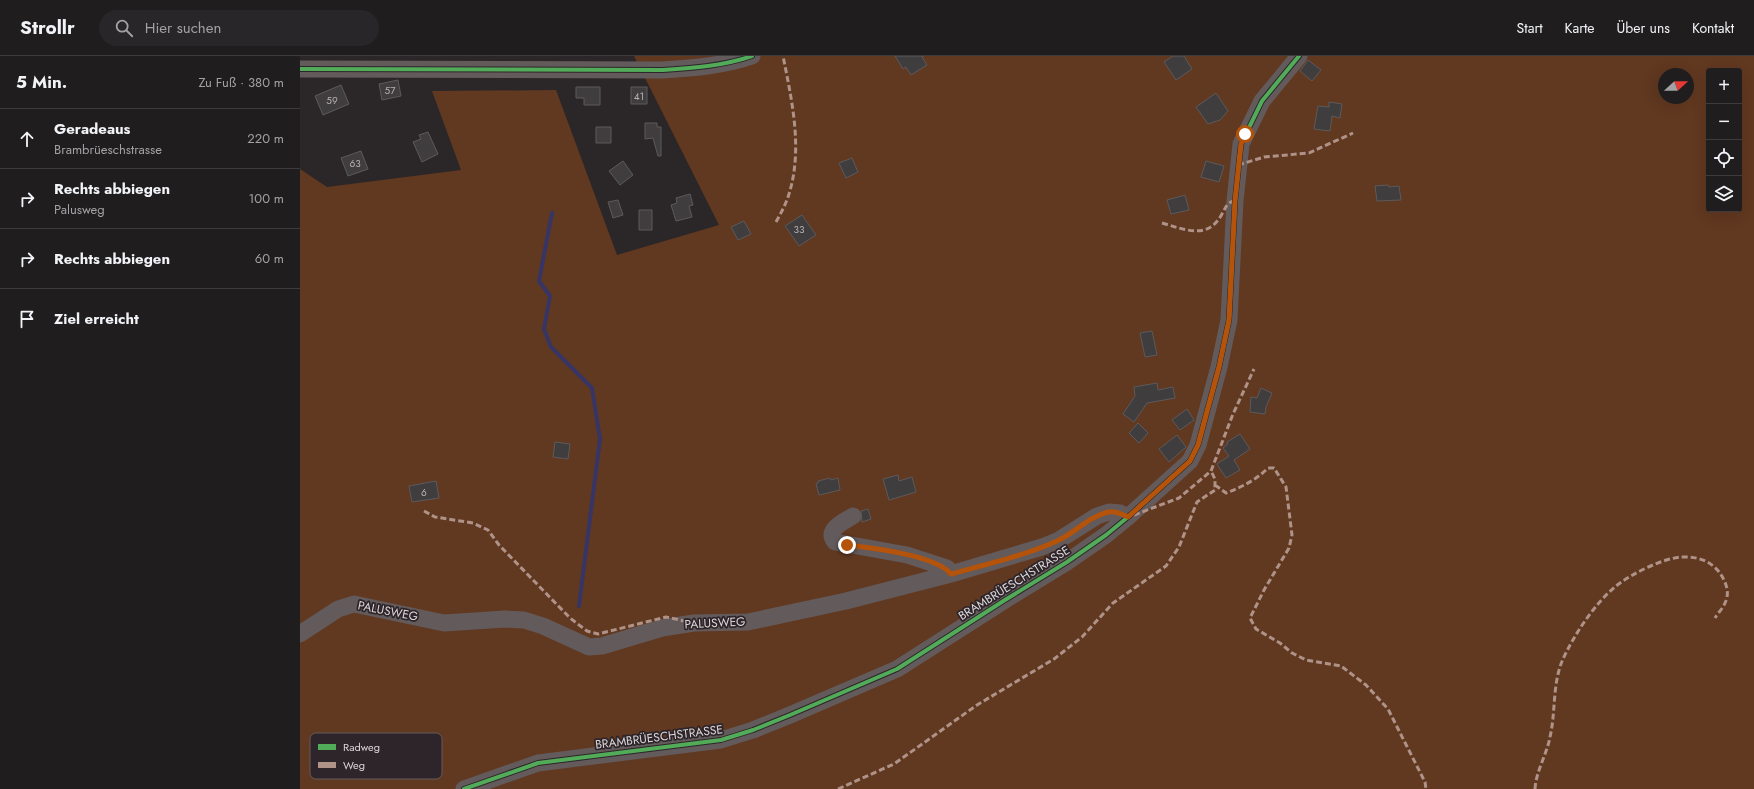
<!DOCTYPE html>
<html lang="de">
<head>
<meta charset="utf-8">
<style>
  :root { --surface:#201d1f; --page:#282628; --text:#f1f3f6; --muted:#a2a2a4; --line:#3d3b3d }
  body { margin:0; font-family:Jost,sans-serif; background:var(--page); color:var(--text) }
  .controls { position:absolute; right:12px; top:12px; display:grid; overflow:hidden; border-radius:4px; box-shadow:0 4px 16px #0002 }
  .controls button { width:36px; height:36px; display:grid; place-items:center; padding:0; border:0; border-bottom:1px solid var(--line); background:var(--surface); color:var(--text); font:20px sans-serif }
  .compass { position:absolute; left:1358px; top:12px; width:36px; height:36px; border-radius:50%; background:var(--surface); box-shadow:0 4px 16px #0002; rotate:69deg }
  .stop { position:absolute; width:12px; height:12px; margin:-9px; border:3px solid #b45309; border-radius:50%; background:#fff }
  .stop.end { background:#b45309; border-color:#fff; box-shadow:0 1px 4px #0008 }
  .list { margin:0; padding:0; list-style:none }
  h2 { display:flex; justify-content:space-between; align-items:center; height:52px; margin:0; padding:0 16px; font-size:17px }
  h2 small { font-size:13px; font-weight:400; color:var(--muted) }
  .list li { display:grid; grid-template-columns:26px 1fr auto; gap:12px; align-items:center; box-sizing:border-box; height:60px; padding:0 16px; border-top:1px solid var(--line) }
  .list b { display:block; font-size:15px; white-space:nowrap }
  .list p { margin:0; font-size:13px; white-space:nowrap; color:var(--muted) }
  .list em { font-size:13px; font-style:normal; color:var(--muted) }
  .icon { flex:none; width:22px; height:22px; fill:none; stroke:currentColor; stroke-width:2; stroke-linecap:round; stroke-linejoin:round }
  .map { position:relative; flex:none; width:1454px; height:733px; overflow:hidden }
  header { display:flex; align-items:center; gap:24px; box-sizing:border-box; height:56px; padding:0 20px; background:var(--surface); border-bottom:1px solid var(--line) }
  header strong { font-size:19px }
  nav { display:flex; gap:22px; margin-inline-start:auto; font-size:14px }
  .search { width:280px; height:36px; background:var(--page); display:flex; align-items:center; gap:10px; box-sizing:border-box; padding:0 14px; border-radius:22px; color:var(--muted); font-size:15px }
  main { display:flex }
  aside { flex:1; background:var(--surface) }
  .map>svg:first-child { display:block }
  .green { fill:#613820; fill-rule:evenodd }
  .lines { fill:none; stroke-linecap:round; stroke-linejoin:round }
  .stream { stroke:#363566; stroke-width:4 }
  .building { fill:#403d3f; stroke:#5c5a5c }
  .minor { stroke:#635a5b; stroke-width:17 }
  .quiet { stroke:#af9288; stroke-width:3; stroke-dasharray:6 3; stroke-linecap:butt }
  .cycleway-casing { stroke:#2d2529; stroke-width:6 }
  .cycleway { stroke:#51ab58; stroke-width:4 }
  .route { stroke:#b45309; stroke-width:5 }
  .labels { text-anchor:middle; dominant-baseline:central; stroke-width:3.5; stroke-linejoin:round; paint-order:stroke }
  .number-label { font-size:10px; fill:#b5b0b3 }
  .street-label { font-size:12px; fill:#dcd7da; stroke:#2d2529 }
  .key { fill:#2d2529; stroke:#625a5e; stroke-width:1 }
  .key-label { font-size:11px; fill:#dcd7da }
</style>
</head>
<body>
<header>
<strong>Strollr</strong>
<div class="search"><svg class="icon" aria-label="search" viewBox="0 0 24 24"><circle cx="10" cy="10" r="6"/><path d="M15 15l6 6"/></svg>Hier suchen</div>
<nav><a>Start</a><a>Karte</a><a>Über uns</a><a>Kontakt</a></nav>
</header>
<main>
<aside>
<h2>5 Min.<small>Zu Fuß · 380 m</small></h2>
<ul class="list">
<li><svg class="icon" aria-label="ahead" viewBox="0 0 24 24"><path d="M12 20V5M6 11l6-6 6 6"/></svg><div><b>Geradeaus</b><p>Brambrüeschstrasse</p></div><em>220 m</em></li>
<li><svg class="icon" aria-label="right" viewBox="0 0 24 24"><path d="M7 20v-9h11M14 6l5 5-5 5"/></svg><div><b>Rechts abbiegen</b><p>Palusweg</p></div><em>100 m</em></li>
<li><svg class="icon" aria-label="right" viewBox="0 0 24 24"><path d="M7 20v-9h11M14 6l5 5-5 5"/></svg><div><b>Rechts abbiegen</b></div><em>60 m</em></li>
<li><svg class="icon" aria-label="arrive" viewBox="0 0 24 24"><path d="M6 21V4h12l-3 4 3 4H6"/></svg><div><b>Ziel erreicht</b></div></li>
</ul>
</aside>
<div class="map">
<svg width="1454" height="733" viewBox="0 0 1454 733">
  <rect width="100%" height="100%" fill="#2b2729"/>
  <path class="green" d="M334 0H1454V733H0V113L27 131 161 114 132 35 256 34 317 199 419 169ZM1409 15H1439V153H1409ZM1364 18H1388V42H1364Z"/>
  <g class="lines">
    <path class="stream" d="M252 157 239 225 250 240 244 273 251 291 292 332 300 383 279 550"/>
  </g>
  <path class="building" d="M595 0H624L622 1 627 9 611 19 606 11 603 13Z
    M873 0H884L892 13 876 24 864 6Z
    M1008 4 1021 14 1012 25 1000 15Z
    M98 24 101 40 82 44 79 28Z
    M41 29 49 48 23 59 15 40Z
    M276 31H300V49H284V42H276Z
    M331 31H347V48H331Z
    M916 37 928 55 920 64 908 68 896 51Z
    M1029 46 1042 48 1040 62 1032 60 1030 75 1014 73 1018 50 1029 51Z
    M345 67H357V71H361V100H358L353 82 345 83Z
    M296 71H311V87H296Z
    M128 76 138 98 122 106 113 86 121 83 119 79Z
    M61 95 68 113 48 120 41 102Z
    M552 102 558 116 546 122 539 107Z
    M323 105 333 119 320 129 309 115Z
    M906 105 924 110 919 126 901 121Z
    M1088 129 1089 131 1099 130 1101 144 1077 145 1075 130Z
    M390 138 393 149 389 150 392 161 376 165 371 149 377 147 376 142Z
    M885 139 889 154 871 158 867 144Z
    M318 144 323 159 313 162 308 146Z
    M339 154H352V174H339Z
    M502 159 516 179 499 190 485 170Z
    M444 165 451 178 438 184 431 171Z
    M852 275 857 299 845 301 840 277Z
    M857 327 858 334 873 331 875 342 847 347 834 366 823 358 835 340 834 331Z
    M961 332 972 337 966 351 965 358 950 356 951 341 957 342Z
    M887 353 894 364 880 374 872 364Z
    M838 367 848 377 839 387 829 377Z
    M940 378 950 393 934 404 940 414 926 422 917 408 929 400 923 392 928 388 927 386Z
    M877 379 886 391 869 406 859 393Z
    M255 386 270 388 268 403 253 401Z
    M598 419 599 425 612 421 616 436 589 444 583 423Z
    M530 422 531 424 538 422 540 434 519 439 516 428 518 427V425Z
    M136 425 139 442 112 446 109 430Z
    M568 453 571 463 562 466 561 455Z"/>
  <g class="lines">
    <path class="minor" d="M0 13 362 14C392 12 423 10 452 0
      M553 460C544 466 525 473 535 486L607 499 647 512 651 518
      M0 578 38 553 54 548 144 567 205 563 224 564 243 570 289 591 302 590 362 572 394 567 448 566 546 545 651 518 742 491 759 484 797 460 809 456 820 457 828 461
      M164 733 238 707 421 684 453 674 490 659 597 613 705 544 767 506 806 479 828 461 890 405 898 389 919 311 929 264 935 145 941 88 962 45 999 0"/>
    <path class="quiet" d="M938 109 964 101 1009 97 1053 77
      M476 166C481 157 486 148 489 138 503 93 492 45 483 0
      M862 167C886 174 908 184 922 158 926 151 927 146 935 145
      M915 429 926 437C942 431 956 424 968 412H974L986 431 992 479 989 492 964 534 950 562 956 573 980 587 992 597 1006 604 1041 610 1066 629 1088 653 1125 726 1126 733
      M124 455 135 461 173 467 188 474 199 489 270 562 287 575 298 578 366 561 394 567
      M834 459 879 442 911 415 933 358 954 313
      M538 733 594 708 677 649 754 603 782 581 813 547 866 510 879 491 897 446 915 434V423L911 415
      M1235 733C1236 715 1247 698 1250 681 1256 655 1252 628 1263 603 1274 579 1295 547 1316 530 1331 518 1363 502 1382 501 1403 500 1419 509 1426 529 1428 535 1428 541 1425 547 1423 552 1418 557 1415 562"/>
    <g class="cycleway-casing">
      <path id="cycleway" d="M0 13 362 14C392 12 423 10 452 0
        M164 733 238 707 421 684 453 674 490 659 597 613 705 544 767 506 806 479 828 461 890 405 898 389 919 311 929 264 935 145 941 88 962 45 999 0"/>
    </g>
    <use href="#cycleway" class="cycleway"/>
  </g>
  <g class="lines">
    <path class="route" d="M547 489C572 492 635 499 651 518 687 508 724 500 757 485 775 477 788 461 808 456 815 455 822 458 828 461L890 405 898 389 919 311 929 264 935 145 941 88 945 78"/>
  </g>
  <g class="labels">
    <g class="number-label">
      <text x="90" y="34">57</text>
      <text x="339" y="40">41</text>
      <text x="32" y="44">59</text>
      <text x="55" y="107">63</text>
      <text x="499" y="173">33</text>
      <text x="124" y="436">6</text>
    </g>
    <g class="street-label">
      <text transform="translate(714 527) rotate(-32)">BRAMBRÜESCHSTRASSE</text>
      <text transform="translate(88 555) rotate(11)">PALUSWEG</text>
      <text transform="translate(415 567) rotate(-3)">PALUSWEG</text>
      <text transform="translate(359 681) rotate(-7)">BRAMBRÜESCHSTRASSE</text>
    </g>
  </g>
  <rect x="10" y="677" width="132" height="46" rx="6" class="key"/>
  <rect x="18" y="688" width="18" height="6" fill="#51ab58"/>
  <rect x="18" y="706" width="18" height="6" fill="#af9288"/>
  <g class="key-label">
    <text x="43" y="695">Radweg</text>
    <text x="43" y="713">Weg</text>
  </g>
</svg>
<div class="controls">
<button>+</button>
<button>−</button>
<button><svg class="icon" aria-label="locate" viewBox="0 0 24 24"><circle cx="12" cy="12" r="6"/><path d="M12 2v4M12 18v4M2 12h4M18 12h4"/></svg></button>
<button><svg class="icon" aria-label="layers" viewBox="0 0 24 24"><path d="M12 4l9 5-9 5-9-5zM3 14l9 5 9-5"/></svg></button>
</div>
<svg class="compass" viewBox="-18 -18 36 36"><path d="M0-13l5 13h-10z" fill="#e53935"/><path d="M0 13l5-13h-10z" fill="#a2a2a4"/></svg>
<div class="stop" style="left:945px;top:78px"></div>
<div class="stop end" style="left:547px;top:489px"></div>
</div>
</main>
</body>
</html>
